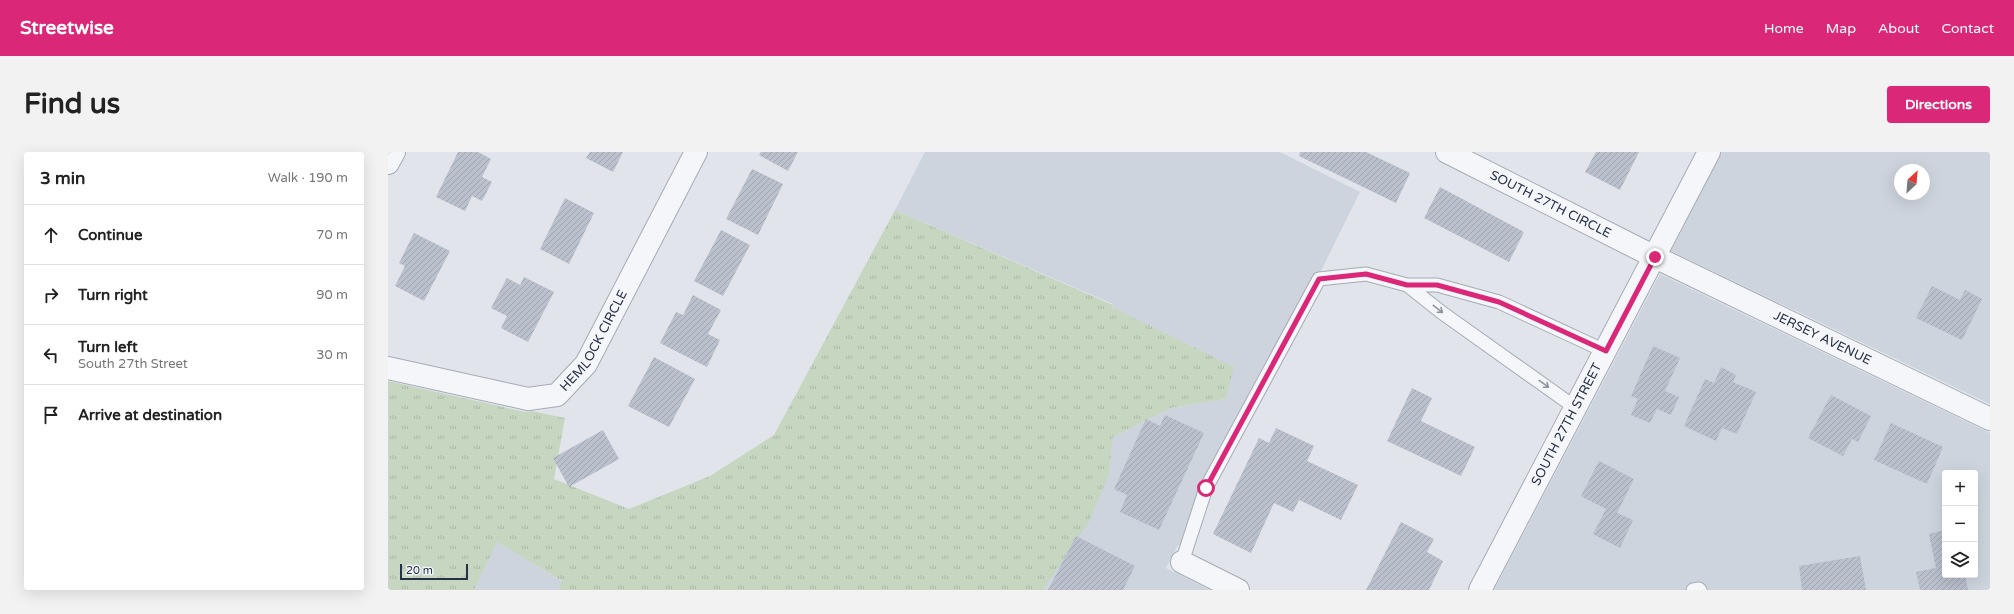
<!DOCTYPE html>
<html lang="en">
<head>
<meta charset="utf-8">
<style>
  :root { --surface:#fff; --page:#f2f2f2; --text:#222; --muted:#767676; --line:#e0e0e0; --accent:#db2777 }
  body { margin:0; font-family:"Varela Round",sans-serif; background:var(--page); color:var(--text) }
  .controls { position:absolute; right:12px; bottom:12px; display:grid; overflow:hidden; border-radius:4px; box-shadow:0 4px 16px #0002 }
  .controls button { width:36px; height:36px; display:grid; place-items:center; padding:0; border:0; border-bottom:1px solid var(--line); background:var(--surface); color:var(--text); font:20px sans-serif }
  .compass { position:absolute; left:1506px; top:12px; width:36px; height:36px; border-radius:50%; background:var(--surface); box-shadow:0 4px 16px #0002; rotate:26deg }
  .scale { position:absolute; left:12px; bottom:10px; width:68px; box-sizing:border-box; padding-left:4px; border:2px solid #273145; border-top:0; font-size:11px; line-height:14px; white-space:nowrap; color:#273145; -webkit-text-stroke:3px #f1f4f8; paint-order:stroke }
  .stop { position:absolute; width:12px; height:12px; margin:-9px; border:3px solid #db2777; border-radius:50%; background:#fff }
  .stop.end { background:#db2777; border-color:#fff; box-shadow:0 1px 4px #0008 }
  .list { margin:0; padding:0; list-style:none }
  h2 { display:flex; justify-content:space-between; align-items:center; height:52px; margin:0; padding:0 16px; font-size:17px }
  h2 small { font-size:13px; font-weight:400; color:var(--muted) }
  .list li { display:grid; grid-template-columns:26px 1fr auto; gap:12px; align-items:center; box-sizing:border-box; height:60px; padding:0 16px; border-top:1px solid var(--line) }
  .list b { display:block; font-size:15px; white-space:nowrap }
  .list p { margin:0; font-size:13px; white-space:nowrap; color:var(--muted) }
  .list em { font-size:13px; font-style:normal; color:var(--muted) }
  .icon { flex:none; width:22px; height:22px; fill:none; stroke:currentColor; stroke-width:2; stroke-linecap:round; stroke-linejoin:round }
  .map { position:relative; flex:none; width:1602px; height:438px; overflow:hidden; border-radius:4px }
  header { display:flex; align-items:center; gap:24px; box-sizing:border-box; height:56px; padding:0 20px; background:var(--accent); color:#fff }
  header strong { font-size:19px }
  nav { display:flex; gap:22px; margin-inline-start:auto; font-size:14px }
  .intro { display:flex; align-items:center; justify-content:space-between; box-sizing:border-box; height:96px; padding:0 24px }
  h1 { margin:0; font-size:28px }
  .button { padding:10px 18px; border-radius:4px; background:var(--accent); color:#fff; font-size:14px; font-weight:700 }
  main { display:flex; gap:24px; padding:0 24px }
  aside { flex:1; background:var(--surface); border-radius:4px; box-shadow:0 4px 16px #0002 }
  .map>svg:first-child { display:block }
  .built { fill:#ced4dd; fill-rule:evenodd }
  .grass { fill:url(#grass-tufts) }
  .building { fill:url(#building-hatch) }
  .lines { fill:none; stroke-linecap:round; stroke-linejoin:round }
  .service-casing { stroke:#a5abb6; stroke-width:15 }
  .minor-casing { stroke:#a5abb6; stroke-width:24 }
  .service { stroke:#f4f6f9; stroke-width:13 }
  .minor { stroke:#f4f6f9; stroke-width:22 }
  .oneway { stroke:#8e949f }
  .route { stroke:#db2777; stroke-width:5 }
  .labels { text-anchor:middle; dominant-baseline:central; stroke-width:3.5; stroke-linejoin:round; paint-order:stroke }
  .street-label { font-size:13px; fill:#273145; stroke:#f1f4f8 }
</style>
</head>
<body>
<header>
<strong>Streetwise</strong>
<nav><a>Home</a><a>Map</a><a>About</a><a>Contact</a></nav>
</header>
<div class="intro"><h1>Find us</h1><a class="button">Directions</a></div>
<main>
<aside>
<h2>3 min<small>Walk · 190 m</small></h2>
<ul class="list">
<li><svg class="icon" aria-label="ahead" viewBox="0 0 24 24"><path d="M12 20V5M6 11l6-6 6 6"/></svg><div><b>Continue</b></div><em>70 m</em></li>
<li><svg class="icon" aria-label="right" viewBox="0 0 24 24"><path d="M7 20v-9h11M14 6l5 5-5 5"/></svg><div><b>Turn right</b></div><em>90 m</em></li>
<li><svg class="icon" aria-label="left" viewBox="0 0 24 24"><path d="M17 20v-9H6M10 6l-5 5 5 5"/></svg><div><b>Turn left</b><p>South 27th Street</p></div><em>30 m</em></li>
<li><svg class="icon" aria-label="arrive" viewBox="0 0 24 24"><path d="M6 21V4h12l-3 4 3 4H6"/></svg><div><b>Arrive at destination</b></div></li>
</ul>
</aside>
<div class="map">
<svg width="1602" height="438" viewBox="0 0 1602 438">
  <defs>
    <pattern id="grass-tufts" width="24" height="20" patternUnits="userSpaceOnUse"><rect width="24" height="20" fill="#c6d6c1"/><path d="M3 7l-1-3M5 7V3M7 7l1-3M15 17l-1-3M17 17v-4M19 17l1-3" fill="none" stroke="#aab8a7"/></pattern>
    <pattern id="building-hatch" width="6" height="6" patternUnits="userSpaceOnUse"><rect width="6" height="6" fill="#bac0cc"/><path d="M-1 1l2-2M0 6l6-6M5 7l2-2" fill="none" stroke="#a0a5b1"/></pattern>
  </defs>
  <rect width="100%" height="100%" fill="#e1e5eb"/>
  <path class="built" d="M537 0H892L972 40 796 396 790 393 778 416 822 438H655L721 322 725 285 783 256 838 247 724 154 725 152 507 58Z
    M1334 0H1602V252L1283 99ZM1512 18H1536V42H1512Z
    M1272 122 1602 281V438H1106ZM1557 321H1587V423H1557Z
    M108 389 175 430 171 438H86Z"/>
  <path class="grass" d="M507 58 725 153 724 155 846 215 838 247 783 256 725 285 721 322 701 370 655 438H171L174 429 109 390 86 438H0V229L137 260 144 259 177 266 166 327 241 357 322 324 386 283Z"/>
  <path class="building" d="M70 0H90L103 7 94 25 104 30 94 49 84 44 77 59 48 45Z
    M202 0H235L225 20 198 6Z
    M373 0H410L400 19 371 3Z
    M912 0H978L1022 21 1008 51 911 4Z
    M1208 0H1251L1232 38 1197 20Z
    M364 17 395 32 370 83 338 67Z
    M1052 35 1136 80 1121 110 1036 66Z
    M177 46 206 61 181 112 152 97Z
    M333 78 362 93 335 144 306 129Z
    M26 81 62 99 36 149 7 134 17 114 11 111Z
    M136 125 166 140 140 190 113 176 119 164 103 156 119 126 132 133Z
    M1544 134 1572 148 1577 138 1594 147 1574 188 1528 166Z
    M305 143 333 158 320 182 332 188 319 215 272 191 288 160 295 163Z
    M1265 194 1292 206 1277 239 1291 245 1283 263 1269 257 1262 271 1243 263 1250 247 1243 244Z
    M266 205 307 227 281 275 240 254Z
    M1333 215 1348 223 1345 230 1368 240 1349 282 1334 276 1328 289 1296 274 1317 227 1326 231Z
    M1024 236 1044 246 1033 269 1087 295 1073 324 999 289Z
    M1443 243 1483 264 1470 290 1464 287 1455 304 1420 286Z
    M777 263 816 281 771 378 732 360 739 343 726 337 758 267 772 274Z
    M1503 271 1555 295 1539 332 1486 308Z
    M888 276 926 294 919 309 970 333 953 368 911 348 905 360 886 351 863 401 825 382 871 286 881 291Z
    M215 278 231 307 181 335 165 306Z
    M1211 309 1246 327 1229 361 1245 368 1232 396 1205 382 1218 357 1193 344Z
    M1013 370 1046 387 1039 400 1055 409 1041 438H978Z
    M1557 378V423H1577L1580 438H1532L1528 420 1548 416 1541 382Z
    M688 384 747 414 735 438H660Z
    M1472 404 1478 438H1414L1411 414Z"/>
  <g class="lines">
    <g class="service-casing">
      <path id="service" d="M1019 133 1053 160 1188 256
        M794 410 818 336 931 127 978 122 1019 133H1049L1111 150 1217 199
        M1305 438 1311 437 1312 438"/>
    </g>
    <g class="minor-casing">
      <g id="minor">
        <path id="s1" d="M1059 0 1267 105 1602 267"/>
        <path d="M0 11 6 0"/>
        <path id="s2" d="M0 216 140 247 169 243 198 212 308 0"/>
        <path d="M794 410 850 438"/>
        <path id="s3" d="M1092 438 1321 0"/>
      </g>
    </g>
    <use href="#service" class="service"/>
    <use href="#minor" class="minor"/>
  </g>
  <defs><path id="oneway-shaft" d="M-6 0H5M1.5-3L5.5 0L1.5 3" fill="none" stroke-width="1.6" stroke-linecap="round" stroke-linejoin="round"/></defs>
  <g class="oneway">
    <use href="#oneway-shaft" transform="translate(1050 157) rotate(38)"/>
    <use href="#oneway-shaft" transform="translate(1156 232) rotate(36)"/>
  </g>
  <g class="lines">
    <path class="route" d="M818 336 931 127 978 122 1019 133H1049L1111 150 1218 199 1267 105"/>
  </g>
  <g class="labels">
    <g class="street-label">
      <text stroke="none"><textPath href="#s1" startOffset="116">SOUTH 27TH CIRCLE</textPath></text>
      <text stroke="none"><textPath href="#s1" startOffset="419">JERSEY AVENUE</textPath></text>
      <text stroke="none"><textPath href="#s2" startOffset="239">HEMLOCK CIRCLE</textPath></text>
      <text stroke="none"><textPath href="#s3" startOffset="187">SOUTH 27TH STREET</textPath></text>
    </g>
  </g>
</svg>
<div class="controls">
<button>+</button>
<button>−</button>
<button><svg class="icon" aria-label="layers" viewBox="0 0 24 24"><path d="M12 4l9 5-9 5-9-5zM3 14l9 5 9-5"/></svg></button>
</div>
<svg class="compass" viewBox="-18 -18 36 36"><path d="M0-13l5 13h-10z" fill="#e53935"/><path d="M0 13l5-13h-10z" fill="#767676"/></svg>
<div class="scale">20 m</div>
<div class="stop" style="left:818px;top:336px"></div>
<div class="stop end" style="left:1267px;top:105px"></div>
</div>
</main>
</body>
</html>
